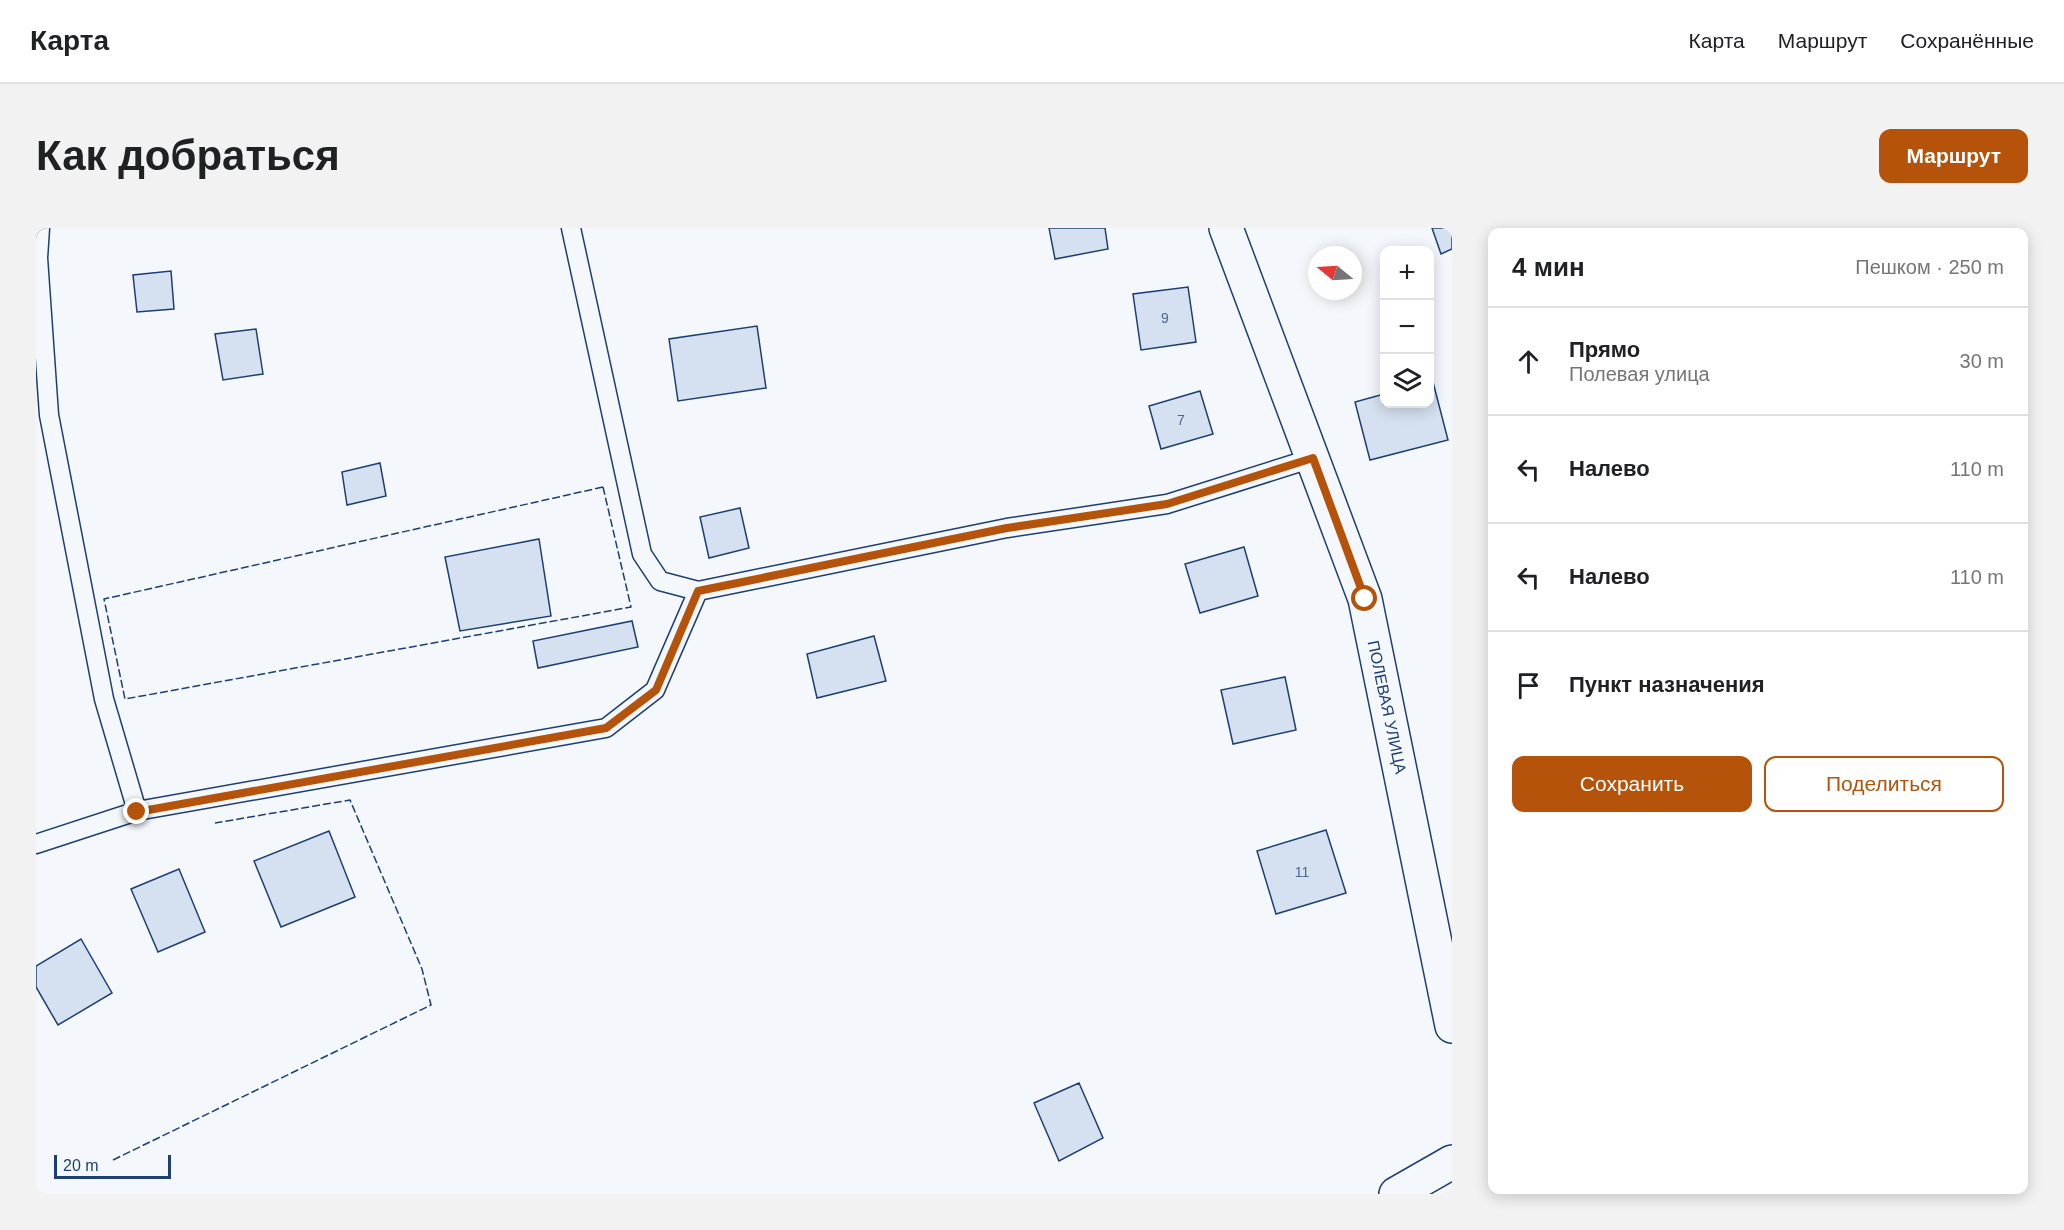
<!DOCTYPE html>
<html lang="ru">
<head>
<meta charset="utf-8">
<style>
  :root { --surface:#fff; --page:#f2f2f2; --text:#202124; --muted:#757577; --line:#e0e0e0; --accent:#b45309 }
  body { margin:0; font-family:Helvetica,sans-serif; background:var(--page); color:var(--text) }
  .controls { position:absolute; right:18px; top:18px; display:grid; overflow:hidden; border-radius:12px; box-shadow:0 3px 15px #0003 }
  .controls button { width:54px; height:54px; display:grid; place-items:center; padding:0; border:0; border-bottom:2px solid var(--line); background:var(--surface); color:var(--text); font:30px sans-serif }
  .compass { position:absolute; left:1272px; top:18px; width:54px; height:54px; border-radius:50%; background:var(--surface); box-shadow:0 3px 15px #0003; rotate:288deg }
  .scale { position:absolute; left:18px; bottom:15px; width:117px; box-sizing:border-box; padding-left:6px; border:3px solid #1d3f73; border-top:0; font-size:16px; line-height:21px; white-space:nowrap; color:#1d3f73; -webkit-text-stroke:4px #f4f7fb; paint-order:stroke }
  .stop { position:absolute; width:18px; height:18px; margin:-14px; border:4px solid #b45309; border-radius:50%; background:#fff }
  .stop.end { background:#b45309; border-color:#fff; box-shadow:0 2px 6px #0008 }
  .list { margin:0; padding:0; list-style:none }
  h2 { display:flex; justify-content:space-between; align-items:center; height:78px; margin:0; padding:0 24px; font-size:26px }
  h2 small { font-size:20px; font-weight:400; color:var(--muted) }
  .list li { display:grid; grid-template-columns:39px 1fr auto; gap:18px; align-items:center; box-sizing:border-box; height:108px; padding:0 24px; border-top:2px solid var(--line) }
  .list b { display:block; font-size:22px; white-space:nowrap }
  .list p { margin:0; font-size:20px; white-space:nowrap; color:var(--muted) }
  .list em { font-size:20px; font-style:normal; color:var(--muted) }
  .actions { display:flex; gap:12px; padding:18px 24px }
  .actions a { flex:1; padding:14px 0; border:2px solid var(--accent); border-radius:12px; text-align:center; font-size:21px; color:var(--accent) }
  .actions .main { background:var(--accent); color:#fff }
  .icon { flex:none; width:33px; height:33px; fill:none; stroke:currentColor; stroke-width:2; stroke-linecap:round; stroke-linejoin:round }
  .map { position:relative; flex:none; width:1416px; height:966px; overflow:hidden; border-radius:12px }
  header { display:flex; align-items:center; gap:36px; box-sizing:border-box; height:84px; padding:0 30px; background:var(--surface); border-bottom:2px solid var(--line) }
  header strong { font-size:28px }
  nav { display:flex; gap:33px; margin-inline-start:auto; font-size:21px }
  .intro { display:flex; align-items:center; justify-content:space-between; box-sizing:border-box; height:144px; padding:0 36px }
  h1 { margin:0; font-size:42px }
  .button { padding:15px 27px; border-radius:12px; background:var(--accent); color:#fff; font-size:21px; font-weight:700 }
  main { display:flex; gap:36px; padding:0 36px }
  aside { flex:1; background:var(--surface); border-radius:12px; box-shadow:0 3px 15px #0003 }
  .map>svg:first-child { display:block }
  .building { fill:#d5e0f0; stroke:#1d3f73; stroke-width:1.5 }
  .lines { fill:none; stroke-linecap:round; stroke-linejoin:round }
  .service-casing { stroke:#1d3f73; stroke-width:21 }
  .minor-casing { stroke:#1d3f73; stroke-width:36 }
  .secondary-casing { stroke:#1d3f73; stroke-width:36 }
  .service { stroke:#f4f7fb; stroke-width:18 }
  .minor { stroke:#f4f7fb; stroke-width:33 }
  .secondary { stroke:#f4f7fb; stroke-width:33 }
  .fence { stroke:#1d3f73; stroke-width:1.5; stroke-dasharray:8 3; stroke-linecap:butt }
  .route { stroke:#b45309; stroke-width:8 }
  .labels { text-anchor:middle; dominant-baseline:central; stroke-width:4.5; stroke-linejoin:round; paint-order:stroke }
  .number-label { font-size:14px; fill:#4b6792 }
  .street-label { font-size:16px; fill:#1d3f73; stroke:#f4f7fb }
</style>
</head>
<body>
<header>
<strong>Карта</strong>
<nav><a>Карта</a><a>Маршрут</a><a>Сохранённые</a></nav>
</header>
<div class="intro"><h1>Как добраться</h1><a class="button">Маршрут</a></div>
<main>
<div class="map">
<svg width="1416" height="966" viewBox="0 0 1416 966">
  <rect width="100%" height="100%" fill="#f4f7fb"/>
  <path class="building" d="M1013 0H1069L1072 21 1019 31Z
    M1396 0H1416V21L1405 26Z
    M135 43 138 81 101 84 97 47Z
    M1152 59 1160 114 1105 122 1097 66Z
    M721 98 730 160 642 173 633 111Z
    M220 101 227 146 187 152 179 106Z
    M1397 154 1412 212 1334 232 1319 174 1348 166V176H1394V155Z
    M1164 163 1177 206 1125 221 1113 178Z
    M344 235 350 268 311 277 306 244Z
    M704 280 713 320 673 330 664 289Z
    M503 311 515 388 424 403 409 329Z
    M1208 319 1222 368 1164 385 1149 336Z
    M596 393 602 419 502 440 497 413Z
    M838 408 850 453 781 470 771 426Z
    M1249 449 1260 502 1197 516 1185 462Z
    M1290 602 1310 665 1240 686 1221 623Z
    M293 603 319 669 245 699 218 633Z
    M143 641 169 704 122 724 95 661Z
    M45 711 76 765 22 797 0 759V738Z
    M1043 855 1067 910 1023 933 998 875Z"/>
  <g class="lines">
    <g class="service-casing">
      <path id="service" d="M4 0 2 30 13 187 68 471 101 583
        M535 0 606 326 624 353 662 363 971 300 1131 276 1277 230
        M0 616 101 583 570 500 619 462 662 363"/>
    </g>
    <g class="minor-casing">
      <path id="minor" d="M1190 0 1329 371 1416 798"/>
    </g>
    <g class="secondary-casing">
      <path id="secondary" d="M1360 966 1416 934"/>
    </g>
    <use href="#service" class="service"/>
    <use href="#minor" class="minor"/>
    <use href="#secondary" class="secondary"/>
    <path class="fence" d="M567 259 595 379 89 471 68 371Z
      M77 932 395 777 386 741 314 572 179 595"/>
  </g>
  <g class="lines">
    <path class="route" d="M101 584 570 500 620 462 662 363 971 300 1131 276 1277 230 1329 371"/>
  </g>
  <g class="labels">
    <g class="number-label">
      <text x="1129" y="90">9</text>
      <text x="1145" y="192">7</text>
      <text x="1266" y="644">11</text>
    </g>
    <g class="street-label">
      <text transform="translate(1351 479) rotate(78)">ПОЛЕВАЯ УЛИЦА</text>
    </g>
  </g>
</svg>
<div class="controls">
<button>+</button>
<button>−</button>
<button><svg class="icon" aria-label="layers" viewBox="0 0 24 24"><path d="M12 4l9 5-9 5-9-5zM3 14l9 5 9-5"/></svg></button>
</div>
<svg class="compass" viewBox="-18 -18 36 36"><path d="M0-13l5 13h-10z" fill="#e53935"/><path d="M0 13l5-13h-10z" fill="#757577"/></svg>
<div class="scale">20 m</div>
<div class="stop" style="left:1329px;top:371px"></div>
<div class="stop end" style="left:101px;top:584px"></div>
</div>
<aside>
<h2>4 мин<small>Пешком · 250 m</small></h2>
<ul class="list">
<li><svg class="icon" aria-label="ahead" viewBox="0 0 24 24"><path d="M12 20V5M6 11l6-6 6 6"/></svg><div><b>Прямо</b><p>Полевая улица</p></div><em>30 m</em></li>
<li><svg class="icon" aria-label="left" viewBox="0 0 24 24"><path d="M17 20v-9H6M10 6l-5 5 5 5"/></svg><div><b>Налево</b></div><em>110 m</em></li>
<li><svg class="icon" aria-label="left" viewBox="0 0 24 24"><path d="M17 20v-9H6M10 6l-5 5 5 5"/></svg><div><b>Налево</b></div><em>110 m</em></li>
<li><svg class="icon" aria-label="arrive" viewBox="0 0 24 24"><path d="M6 21V4h12l-3 4 3 4H6"/></svg><div><b>Пункт назначения</b></div></li>
</ul>
<div class="actions"><a class="main">Сохранить</a><a>Поделиться</a></div>
</aside>
</main>
</body>
</html>
